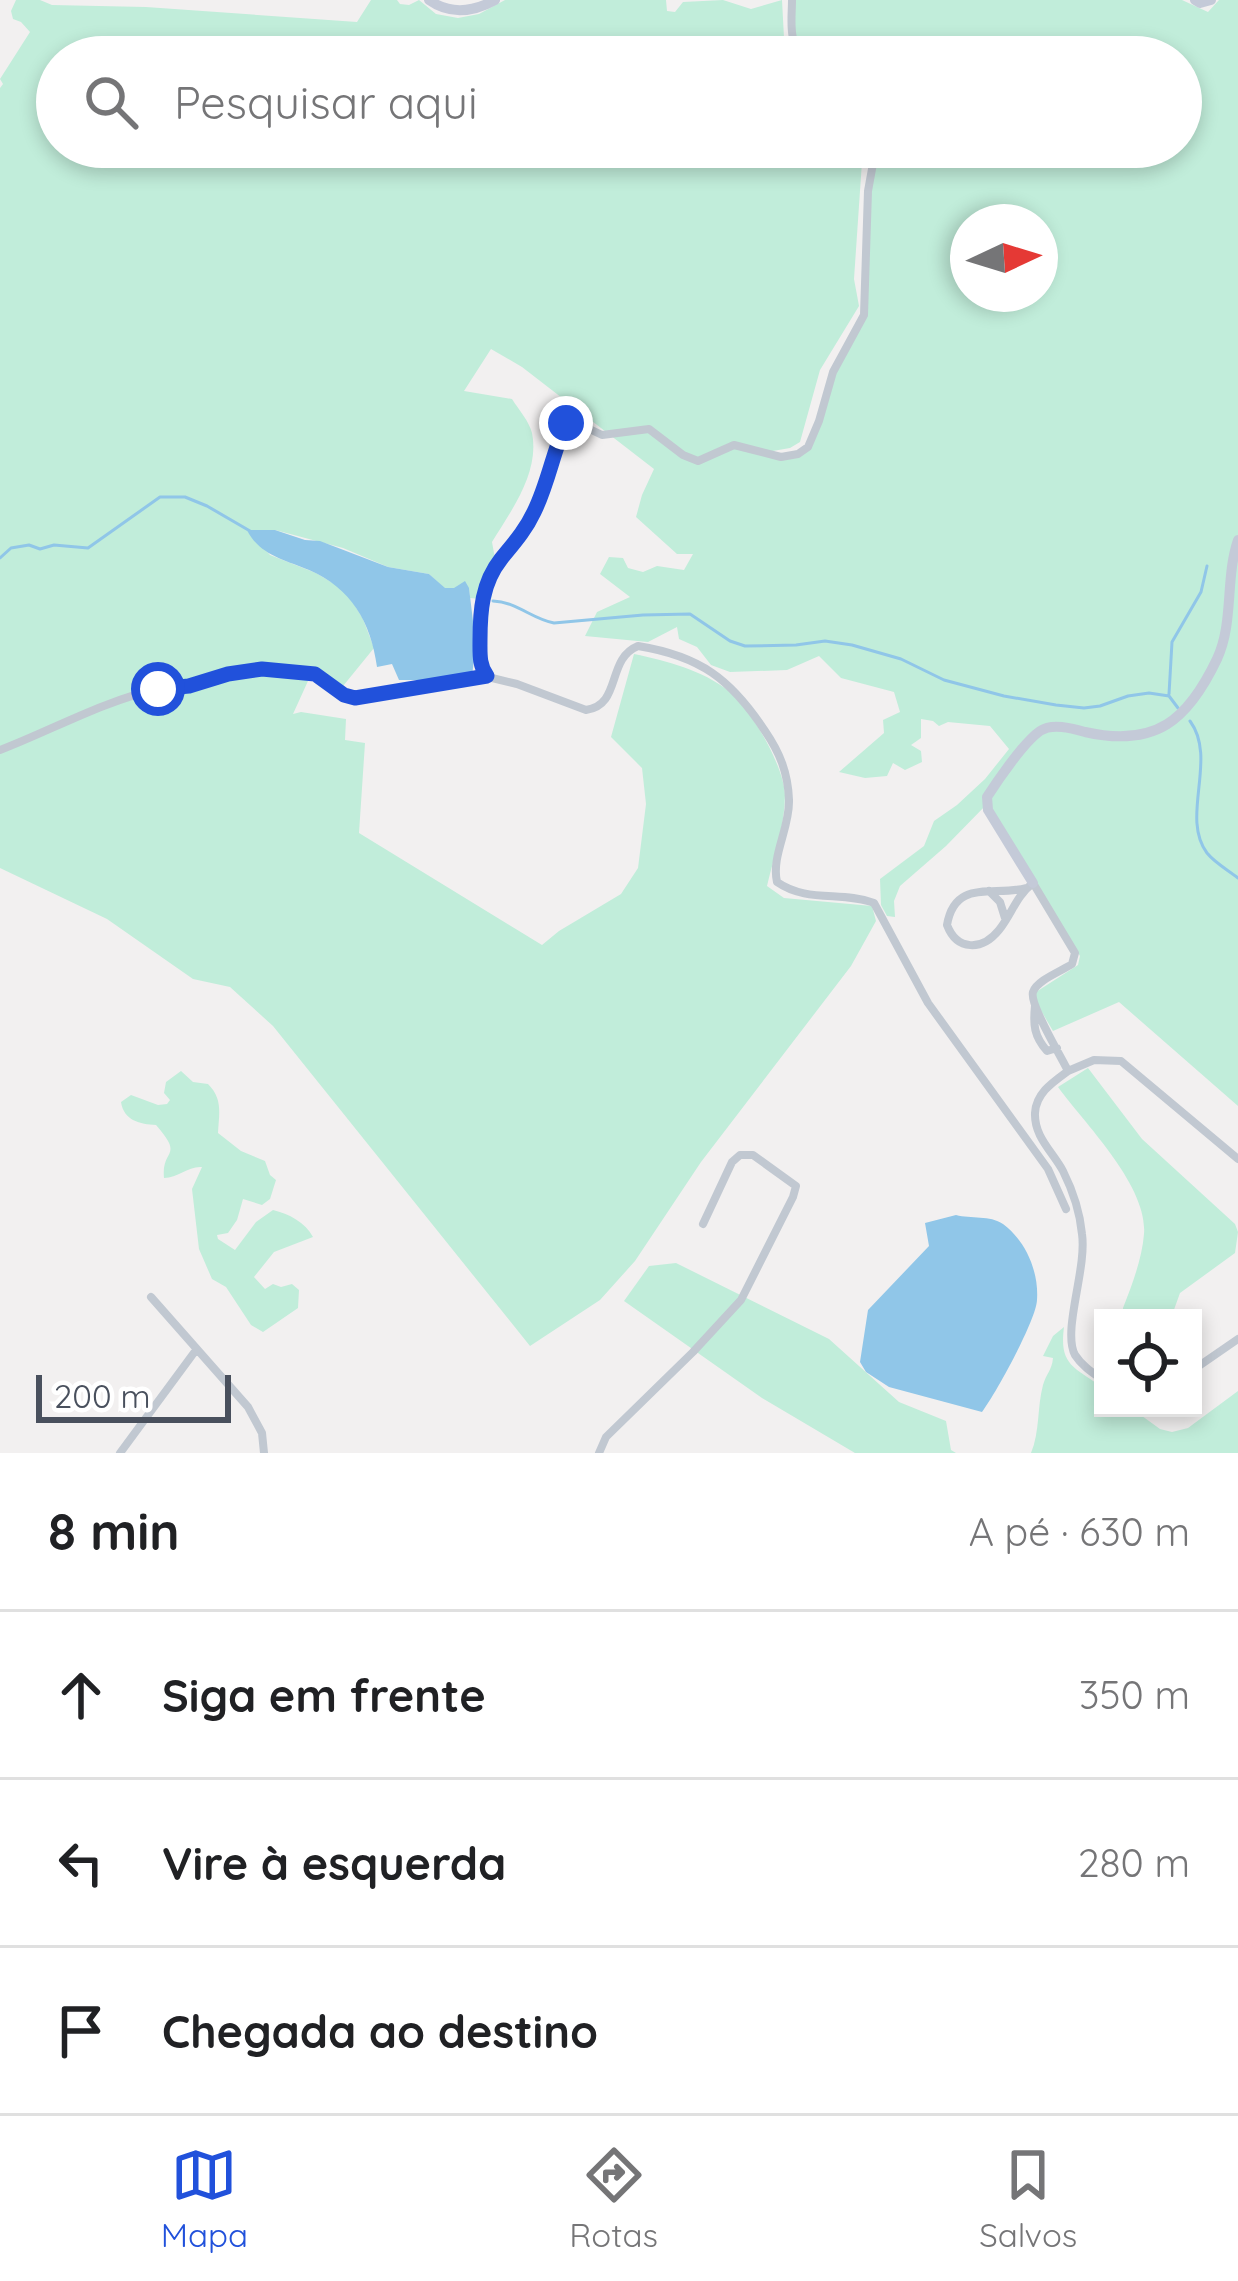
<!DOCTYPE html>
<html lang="pt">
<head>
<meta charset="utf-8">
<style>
  :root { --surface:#fff; --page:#f6f6f6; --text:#202124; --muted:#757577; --line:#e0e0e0; --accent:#2151db }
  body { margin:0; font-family:Quicksand,sans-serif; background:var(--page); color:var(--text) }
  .controls { position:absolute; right:36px; bottom:36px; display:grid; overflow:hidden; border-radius:0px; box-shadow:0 6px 18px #0003 }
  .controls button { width:108px; height:108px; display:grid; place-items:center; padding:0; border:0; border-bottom:3px solid var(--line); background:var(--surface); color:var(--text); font:60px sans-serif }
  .compass { position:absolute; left:950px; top:204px; width:108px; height:108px; border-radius:50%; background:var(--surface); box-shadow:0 6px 18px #0003; rotate:86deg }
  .scale { position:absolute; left:36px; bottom:30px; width:195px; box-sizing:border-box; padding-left:12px; border:6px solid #49505d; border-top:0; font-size:33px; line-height:42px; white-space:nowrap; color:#49505d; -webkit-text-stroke:9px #fff; paint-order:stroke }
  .stop { position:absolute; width:36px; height:36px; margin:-27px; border:9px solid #2151db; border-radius:50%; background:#fff }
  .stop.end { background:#2151db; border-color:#fff; box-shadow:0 3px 12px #0008 }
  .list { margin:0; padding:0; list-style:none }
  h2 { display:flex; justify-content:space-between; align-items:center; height:156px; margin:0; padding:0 48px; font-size:51px }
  h2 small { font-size:39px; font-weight:400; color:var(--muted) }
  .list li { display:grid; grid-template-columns:78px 1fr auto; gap:36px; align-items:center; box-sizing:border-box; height:168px; padding:0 48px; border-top:3px solid var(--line) }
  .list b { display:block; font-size:45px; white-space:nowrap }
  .list em { font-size:39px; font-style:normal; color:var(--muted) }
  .icon { flex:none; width:66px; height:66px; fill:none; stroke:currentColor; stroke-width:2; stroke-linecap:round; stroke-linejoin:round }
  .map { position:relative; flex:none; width:1238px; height:1453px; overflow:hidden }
  .search { position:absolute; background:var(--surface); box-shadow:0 6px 18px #0003; left:36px; right:36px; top:36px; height:132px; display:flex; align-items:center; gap:30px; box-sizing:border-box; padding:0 42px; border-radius:66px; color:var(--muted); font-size:45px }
  .sheet { height:660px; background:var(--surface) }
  nav { display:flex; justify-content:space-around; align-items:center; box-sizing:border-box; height:168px; border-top:3px solid var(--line); background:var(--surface); font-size:33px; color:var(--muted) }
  nav a { display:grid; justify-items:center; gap:6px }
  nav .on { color:var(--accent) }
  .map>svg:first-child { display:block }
  .green { fill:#c1edda; fill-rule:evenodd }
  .water { fill:#90c6e8 }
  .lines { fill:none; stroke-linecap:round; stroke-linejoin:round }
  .stream { stroke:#90c6e8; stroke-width:3 }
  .street { stroke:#c1c8d1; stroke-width:8 }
  .secondary { stroke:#c4cad8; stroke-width:10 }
  .route { stroke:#2151db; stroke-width:15 }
</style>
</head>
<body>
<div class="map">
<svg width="1238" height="1453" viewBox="0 0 1238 1453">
  <rect width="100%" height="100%" fill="#f2f0f0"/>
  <path class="green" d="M16 0H40L52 5 146 7 357 22 371 0H397L400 4 409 5 419 0 436 14 458 18 479 14 505 0H666L667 11 675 12 683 2 723 0 751 9 782 0 785 57H57V147H863L854 279 859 306 820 370 800 442 790 448 767 452 781 457 808 447 826 393 861 321 864 245 876 147H1181V57H806L796 50 792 0H1182L1208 12 1219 0H1238V1106L1119 1002 1053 1031 1036 1002V992L1078 965 1080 956 988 803 946 846 900 886 894 901 895 917 887 916 881 905 880 879 924 846 934 821 957 805 985 779 1009 749 990 726 948 722 939 726 933 721 921 719V738L911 745 921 751 922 762 905 770 893 763 887 776 865 778 839 772 884 733 883 720 900 712 894 692 841 678 819 656 787 670 730 672 711 665 697 647 679 639 677 627 648 642 585 636 597 612 630 597 600 574 609 557 623 558 628 568 643 572 657 566 684 570 693 554H677L636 517 642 495 654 469 522 367 491 349 464 391 512 399C519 410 529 421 532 433 540 472 511 511 492 542L496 564 491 600 470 598 469 588 445 589 429 574 388 567 343 548 275 530H248L270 555 316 573 346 591 363 619 374 648 339 691 326 680 303 674 308 681 293 714 301 712 346 719 345 740 365 743 359 833 542 945 559 931 621 894 638 868 646 804 642 768 611 737 634 654C667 661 702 670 729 691 751 709 784 766 785 795 785 826 774 856 767 886L784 898 872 906 876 921 851 966 701 1162 635 1261 600 1300 530 1346 273 1026 230 987 193 979 107 919 0 868V88L3 84 0 79 30 32 21 22 13 19 11 11ZM968 222H1040V294H968Z
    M1088 1068 1142 1139 1235 1224 1238 1232 1235 1253 1180 1293 1171 1318H1123V1308C1132 1285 1142 1259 1144 1234 1148 1186 1085 1124 1058 1087Z
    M181 1071 193 1082 208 1084C223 1099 219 1113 218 1133L241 1151 265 1161 270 1175 276 1180 270 1199 262 1205 243 1199 237 1220 228 1233 217 1235 218 1239 235 1250 256 1222 273 1210C289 1214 305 1222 313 1237L274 1252 254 1277 265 1289 273 1284 281 1287 292 1284 299 1290 298 1308 263 1332 251 1325 226 1287 212 1279 199 1249 192 1189 202 1167C188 1166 178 1178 164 1178 161 1148 185 1158 156 1125 140 1124 124 1121 121 1102L131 1095 158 1105 167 1104 170 1100 164 1093 166 1082Z
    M676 1263 829 1339 899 1402 946 1421 951 1450 956 1453H855L762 1398 624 1301 649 1266Z
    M1064 1327C1059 1366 1074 1366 1103 1388V1408H1131L1160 1429 1172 1432 1188 1428 1238 1391V1453H1031C1040 1432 1037 1407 1043 1385 1046 1374 1052 1370 1053 1358L1043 1356 1053 1336Z"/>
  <path class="water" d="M247 530H275L305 540 320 541 388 567 429 574 445 588H454L465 581 469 588 476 646 472 675 426 680H399L392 664 377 667C371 622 351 588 309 570 285 560 259 555 247 530Z
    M956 1215C971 1219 990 1215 1003 1224 1026 1241 1039 1272 1037 1300 1036 1321 995 1395 982 1412L889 1387 866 1372 860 1362 868 1310 929 1246 925 1223Z"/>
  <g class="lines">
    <path class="stream" d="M0 558 11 548 29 545 40 549 54 545 88 548 160 497H185L207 506 250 531
      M493 601C517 602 532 619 554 623L643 615 690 614 730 641 745 646 796 645 825 641 852 645 901 659 944 680 1004 696 1056 705 1084 708 1100 706 1128 696 1149 693 1169 696 1178 708
      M1169 694 1172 642 1201 592 1207 566
      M1190 721C1218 759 1180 817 1207 853 1215 863 1228 870 1238 878"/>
    <path class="street" d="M792 0C792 21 787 44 806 57
      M876 147 868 191 864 315 833 372 819 421 808 447 798 454 781 457 734 445 698 461 683 455 649 429 602 435 577 423 568 422 563 428 554 463 536 509 518 542 502 558 490 578 479 614 480 661 483 673 488 677 517 684 586 710C622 705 606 659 638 646 700 656 731 679 765 731 780 753 788 773 789 800 790 828 771 856 777 882 807 903 842 891 874 903L928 1003 1048 1169 1066 1209
      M0 750C52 730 103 701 158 689 170 686 183 688 195 684 234 674 275 661 316 674 331 679 339 694 355 698L487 676
      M1026 888C994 897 955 878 947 925 957 951 982 951 999 930 1012 914 1016 896 1033 883L1075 953 1072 964C1062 971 1037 980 1033 992 1029 1004 1062 1058 1068 1071 1053 1082 1036 1093 1035 1113 1034 1137 1053 1152 1063 1171 1073 1191 1080 1213 1082 1234 1087 1269 1062 1331 1075 1355 1082 1366 1093 1373 1103 1380
      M989 891 1000 902 1005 918
      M1035 1006C1033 1025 1034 1036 1047 1051L1057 1048
      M1068 1071 1094 1060 1121 1061 1238 1159
      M151 1297 248 1407 262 1433 264 1453
      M1193 1370 1238 1339
      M120 1453 196 1350
      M599 1453 606 1437 693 1352 741 1300 793 1197 796 1186 753 1155H740L732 1162 703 1224"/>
    <path class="secondary" d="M429 0C450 15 473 12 495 0
      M1195 0 1200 3 1211 0
      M1033 883 988 810 987 797C998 780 1024 742 1040 731 1052 723 1071 728 1085 732 1156 748 1188 720 1217 659 1234 623 1225 578 1238 540"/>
  </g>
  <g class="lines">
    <path class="route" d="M158 689 189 686 228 674 262 669 315 674 344 695 355 698 487 676C479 665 480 654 480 640 480 611 482 583 501 559 514 543 525 531 534 512 548 484 553 452 566 423"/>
  </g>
</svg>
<div class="controls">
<button><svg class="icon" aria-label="locate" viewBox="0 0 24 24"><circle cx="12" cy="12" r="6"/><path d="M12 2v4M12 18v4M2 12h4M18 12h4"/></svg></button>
</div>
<svg class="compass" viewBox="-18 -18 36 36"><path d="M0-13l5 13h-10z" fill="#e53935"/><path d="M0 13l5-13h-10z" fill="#757577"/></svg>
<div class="scale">200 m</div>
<div class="stop" style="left:158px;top:689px"></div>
<div class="stop end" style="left:566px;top:423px"></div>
<div class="search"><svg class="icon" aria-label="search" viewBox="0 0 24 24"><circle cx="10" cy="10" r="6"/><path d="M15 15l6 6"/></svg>Pesquisar aqui</div>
</div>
<section class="sheet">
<h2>8 min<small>A pé · 630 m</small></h2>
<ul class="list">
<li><svg class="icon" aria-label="ahead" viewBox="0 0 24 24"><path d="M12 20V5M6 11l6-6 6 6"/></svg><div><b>Siga em frente</b></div><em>350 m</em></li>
<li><svg class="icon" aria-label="left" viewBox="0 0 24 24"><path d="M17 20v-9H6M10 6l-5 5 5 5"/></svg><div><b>Vire à esquerda</b></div><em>280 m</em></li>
<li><svg class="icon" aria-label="arrive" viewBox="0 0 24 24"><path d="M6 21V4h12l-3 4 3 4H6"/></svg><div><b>Chegada ao destino</b></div></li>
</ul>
</section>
<nav>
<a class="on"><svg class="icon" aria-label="map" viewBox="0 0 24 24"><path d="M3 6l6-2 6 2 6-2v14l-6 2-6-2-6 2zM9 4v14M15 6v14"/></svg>Mapa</a>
<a><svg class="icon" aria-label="directions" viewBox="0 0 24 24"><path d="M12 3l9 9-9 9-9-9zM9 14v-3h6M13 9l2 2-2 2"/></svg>Rotas</a>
<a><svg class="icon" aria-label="saved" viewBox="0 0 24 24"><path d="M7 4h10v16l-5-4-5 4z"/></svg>Salvos</a>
</nav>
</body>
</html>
